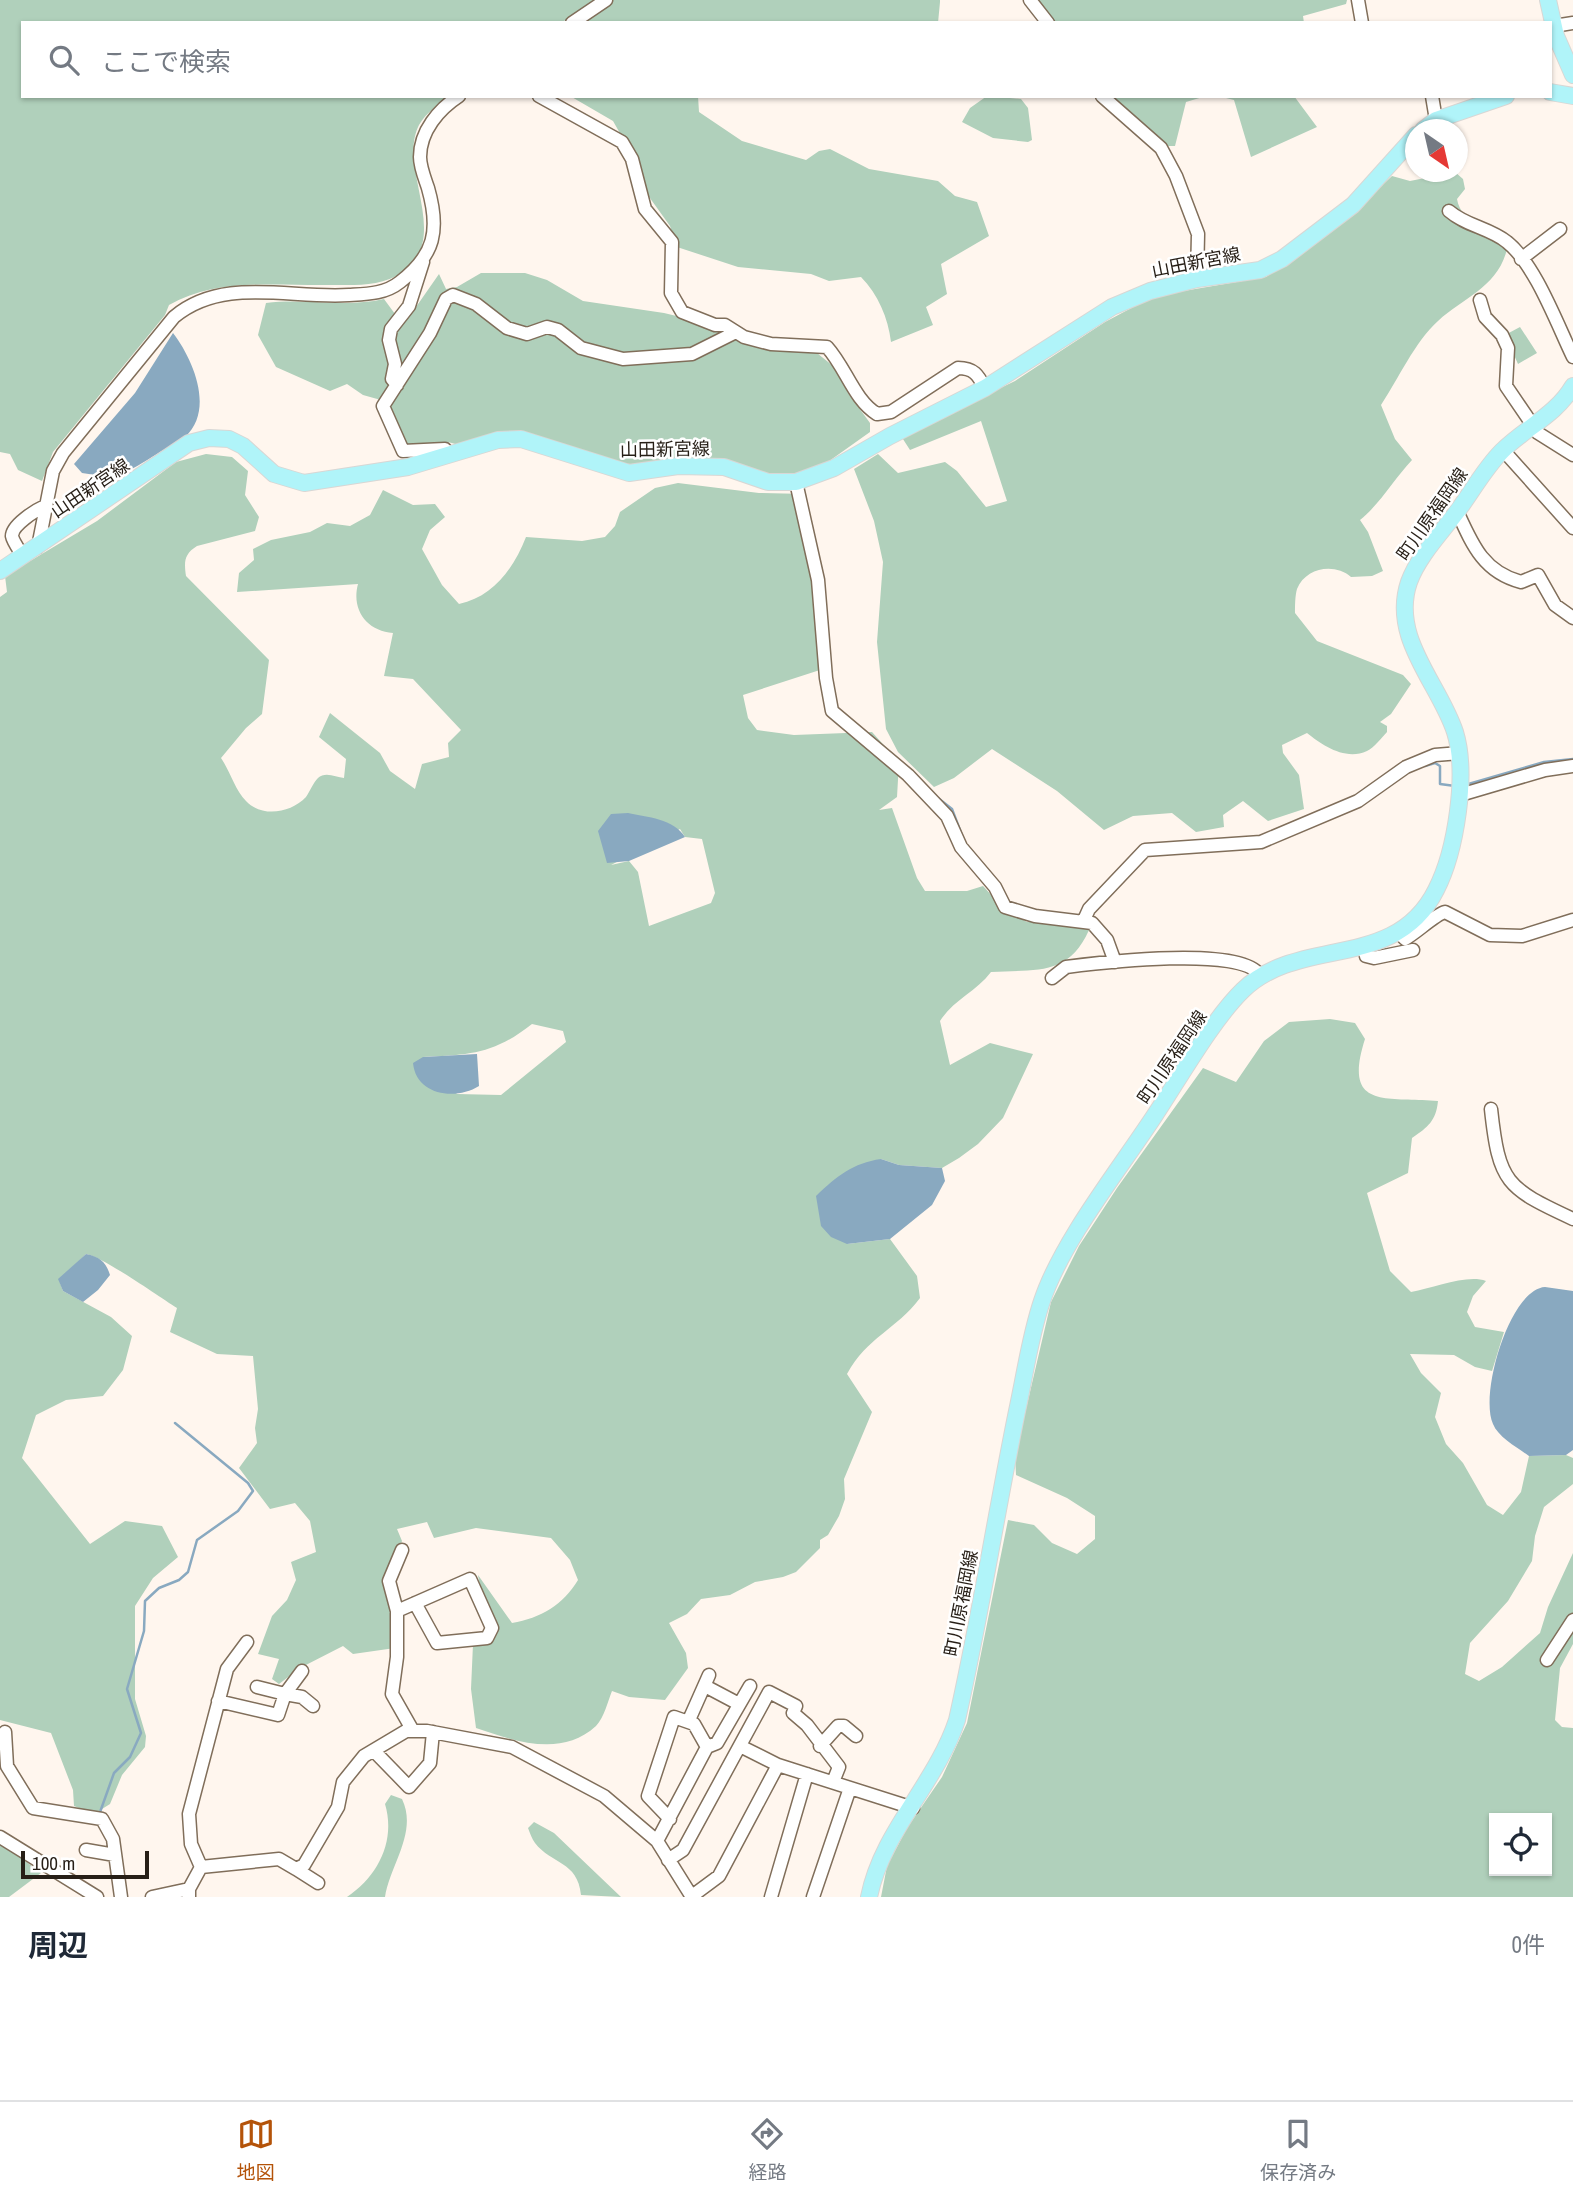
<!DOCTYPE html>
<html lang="ja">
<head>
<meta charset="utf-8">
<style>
  :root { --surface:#fff; --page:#f6f6f7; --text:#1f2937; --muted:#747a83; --line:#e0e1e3; --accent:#b45309 }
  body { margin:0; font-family:"Archivo Narrow","Noto Sans JP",sans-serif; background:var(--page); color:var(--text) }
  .controls { position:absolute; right:21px; bottom:21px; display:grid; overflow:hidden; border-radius:0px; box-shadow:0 2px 5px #0004 }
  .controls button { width:63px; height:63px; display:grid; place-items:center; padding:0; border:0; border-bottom:2px solid var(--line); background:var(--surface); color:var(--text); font:35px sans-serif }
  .compass { position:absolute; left:1405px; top:119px; width:63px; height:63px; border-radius:50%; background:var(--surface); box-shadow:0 2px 5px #0004; rotate:146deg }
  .scale { position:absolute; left:21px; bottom:18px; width:128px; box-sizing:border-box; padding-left:7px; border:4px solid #271f17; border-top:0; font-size:19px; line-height:24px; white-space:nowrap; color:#271f17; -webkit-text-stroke:5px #fff; paint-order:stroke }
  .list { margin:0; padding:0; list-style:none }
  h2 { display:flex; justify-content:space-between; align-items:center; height:91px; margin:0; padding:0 28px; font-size:30px }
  h2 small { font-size:23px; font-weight:400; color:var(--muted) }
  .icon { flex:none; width:38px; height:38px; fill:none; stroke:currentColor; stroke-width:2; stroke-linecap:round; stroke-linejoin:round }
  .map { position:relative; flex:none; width:1573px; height:1897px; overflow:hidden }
  .search { position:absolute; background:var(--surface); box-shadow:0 2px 5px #0004; left:21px; right:21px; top:21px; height:77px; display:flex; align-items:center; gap:18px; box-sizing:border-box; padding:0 24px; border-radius:0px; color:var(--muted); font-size:26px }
  .sheet { height:203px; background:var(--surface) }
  nav { display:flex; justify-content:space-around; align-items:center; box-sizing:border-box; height:98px; border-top:2px solid var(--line); background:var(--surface); font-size:19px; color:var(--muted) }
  nav a { display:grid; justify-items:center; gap:4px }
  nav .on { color:var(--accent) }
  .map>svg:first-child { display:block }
  .green { fill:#b0d0bb; fill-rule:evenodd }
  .water { fill:#89a9c0 }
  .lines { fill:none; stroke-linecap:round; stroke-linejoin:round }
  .stream { stroke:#89a9c0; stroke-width:2.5 }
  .minor-casing { stroke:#806e5a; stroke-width:15 }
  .major-casing { stroke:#d8d7d5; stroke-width:18 }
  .minor { stroke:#fff; stroke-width:12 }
  .major { stroke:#b0f4f9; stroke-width:16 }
  .labels { text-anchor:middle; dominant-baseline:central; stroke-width:5; stroke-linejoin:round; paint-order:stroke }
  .street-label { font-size:18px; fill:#271f17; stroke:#fff }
</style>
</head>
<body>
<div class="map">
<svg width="1573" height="1897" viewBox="0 0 1573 1897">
  <rect width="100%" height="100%" fill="#fff6ee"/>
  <path class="green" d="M0 0H595L561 23H23V96H450C439 105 426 112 419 125 397 168 452 237 403 272 381 287 356 285 331 285 277 286 218 277 169 305L165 315 53 452 42 481 18 470 10 454 0 452Z
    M613 0H940V2L938 23H580Z
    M1038 0H1347L1346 4 1303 16 1304 23H1053Z
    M570 96H698L699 112 742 141 806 160 819 151 830 149 869 169 938 181 955 196 977 202 989 236 941 264 947 294 926 307 933 325 891 342C888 318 878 294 861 277L829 281 811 274 738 267 677 247 670 226 647 194 638 165 613 121Z
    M987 96 1021 99 1028 108 1032 140 1028 142 993 138 962 122 970 108Z
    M1113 96H1206L1186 102 1175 146H1166Z
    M1218 96H1294L1317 127 1251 157 1234 100Z
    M1455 172 1463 179 1465 189 1457 199C1461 224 1492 231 1507 249 1498 287 1464 297 1438 321 1414 343 1399 378 1381 405L1395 439 1412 460C1394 479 1380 504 1360 520L1368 532 1383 571 1372 576 1351 577C1335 563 1306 567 1297 589 1295 596 1295 606 1295 613L1317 641 1403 675 1411 684 1391 714 1380 722 1387 726V732C1382 737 1374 748 1367 751 1345 761 1322 745 1307 733L1282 745 1283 753 1299 775 1304 809 1268 821 1243 801 1223 815 1224 827 1196 832 1172 813 1133 816 1104 830 1057 791 992 749 954 778 934 787 898 752 886 729 877 642 883 562 874 521 854 469 878 454 898 473 945 462 957 471 986 507 1007 501 981 421 910 450 901 436 1015 381 1105 322 1154 296 1266 277 1339 226 1392 176 1410 181Z
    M481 273H525L547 280 583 301 664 313 693 320 724 334 812 349 838 370 848 393 870 423V432L818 469 787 477 763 473 637 467 522 432 491 434 459 445 448 442 406 446 388 402 363 395 347 384 330 391 276 367 258 335 266 303C305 298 345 308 384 299L395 314 416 307 439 274 446 289 457 287Z
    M1520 327 1537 353 1518 364 1505 335Z
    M206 454 232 457 248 471 245 495 259 517 255 531 197 546C184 554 184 562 186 576L269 660 262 714 246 728 221 758C230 771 235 790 246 801 262 818 291 813 306 797 310 791 313 783 318 778 325 771 336 777 344 778L346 759 319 737 330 713 380 753 390 771 415 789 422 764 449 757 448 743 461 730 413 679 384 676 393 633C367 631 351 610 358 584L237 592 239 573 254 560 253 549 271 540 310 532 327 523 350 526 370 515 383 490 413 505 435 504 445 517 430 530 422 549 442 585 459 604C493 597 514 568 526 537L582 541 605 537 615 526 620 512 655 488 678 483 759 493 806 494 830 638 823 669 743 695 748 718 757 730 794 735 872 732 899 762 897 797 879 810 892 808 917 878 925 891H967L983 886 1005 910 1027 922H1083L1089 930C1068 977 1036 969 991 972 976 992 953 1000 940 1021L950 1065 990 1043 1033 1054 1003 1118 978 1144 959 1158 942 1168 899 1165 881 1159 847 1244 890 1239 917 1276 920 1298C896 1330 867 1337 847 1374L872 1412 844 1479 845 1499 839 1516 828 1535 820 1540V1548L796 1572 783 1577 755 1582 730 1595 701 1599 687 1614 669 1623 686 1653 688 1668 665 1700 629 1697 612 1691C608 1701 604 1718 596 1726 561 1758 515 1741 476 1728L471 1689 473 1644 489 1639 478 1575 512 1623C541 1618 563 1605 578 1580L570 1560 551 1538 476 1528 434 1538 427 1522 397 1529 402 1541 394 1562 393 1584 401 1597 403 1631 395 1648 353 1654 343 1646 300 1668 279 1684 272 1679 279 1659 258 1654 272 1616 287 1600 296 1580 291 1562 316 1552 310 1521 295 1503 270 1509 239 1468 257 1443 255 1428 258 1409 253 1356 217 1354 170 1332 177 1308C158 1296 103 1257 86 1254L59 1280 63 1291 111 1317 132 1336 123 1370 103 1396 66 1400 36 1415 22 1458 90 1544 125 1521 162 1526 178 1557 153 1578 135 1606V1699L146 1736 145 1747 122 1775 110 1804 94 1814 74 1806 73 1790 51 1733 0 1720V597L7 592 5 576 97 521 176 462ZM680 829 685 837 702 839 715 893 711 903 649 926 638 872 629 861 611 865ZM532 1024 563 1031 566 1042 501 1095 457 1094 423 1057C470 1055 494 1054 532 1024Z
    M1330 1019 1355 1023 1365 1039C1342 1111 1387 1096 1438 1101 1436 1121 1428 1127 1412 1138L1408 1173 1367 1193 1390 1271 1411 1292C1434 1288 1467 1274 1486 1281L1473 1296 1467 1312 1475 1327 1504 1332 1492 1371 1475 1367 1454 1355 1410 1354 1421 1373 1441 1393 1435 1417 1446 1444 1463 1463 1487 1505 1503 1515 1521 1492 1529 1456 1566 1455 1573 1458V1484L1544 1507 1535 1536 1532 1561 1508 1601 1470 1643 1465 1674 1479 1681 1502 1667 1540 1633 1548 1607 1573 1553V1644L1560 1668 1555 1720 1562 1727 1573 1728V1897H881L887 1866 907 1828 942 1777 967 1723 1008 1520 1034 1525 1052 1543 1077 1554 1095 1539V1516L1067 1498 1016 1475 1015 1456 1051 1302 1079 1246 1117 1188 1203 1068 1236 1082 1264 1041 1289 1022ZM1494 1818H1547V1871H1494Z
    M391 1795 402 1799C418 1832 390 1865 385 1897H347C378 1876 396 1841 385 1804Z
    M534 1822 554 1833 621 1897 581 1895C578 1861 551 1864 535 1843 532 1839 530 1833 528 1828Z
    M0 1842 41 1873 9 1897H0Z"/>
  <path class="water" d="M173 333C193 359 215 410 185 437 177 444 166 448 157 454 126 473 120 479 82 473L74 464 135 393Z
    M628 813C647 817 674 819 685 837L629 861 607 863 598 831 611 814Z
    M477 1054 479 1086C455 1101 416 1095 413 1063L423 1057Z
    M881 1159 899 1165 942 1168 945 1181 932 1205 890 1239 847 1244 831 1237 821 1226 816 1196C837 1176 853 1163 881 1159Z
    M86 1254C100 1257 106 1262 110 1275L98 1290 83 1302 63 1291 58 1279Z
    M1545 1287 1573 1291V1450L1566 1455 1529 1456C1518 1448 1498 1437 1493 1424 1479 1394 1510 1289 1545 1287Z"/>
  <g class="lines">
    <path class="stream" d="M1425 766 1435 763 1440 766V784L1455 786
      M1465 785 1544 762 1573 759
      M938 798 952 809 963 838
      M99 1815 114 1773 130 1757 141 1733 127 1689 144 1631 145 1601 159 1588 179 1580 188 1572 197 1540 238 1511 253 1491 248 1483 175 1423"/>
    <g class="minor-casing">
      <path id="minor" d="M1030 0 1048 23
        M1358 0 1362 23
        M572 23 606 0
        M1554 26 1573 23
        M539 96 622 142 632 159 645 209 672 242 671 293 682 312 715 325H725L744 337 771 344 827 347C846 368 854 400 877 414L891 412 958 368C974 368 978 375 985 388
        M1102 96 1161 148 1176 176 1198 234 1197 279
        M1432 96 1436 120
        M1449 211C1466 226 1490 228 1507 242 1535 264 1557 324 1573 357
        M1521 259 1560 229
        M1480 300 1485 317 1502 335 1508 348 1506 386 1538 433 1573 455
        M397 385 392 379 395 364 389 340 391 329 409 306 423 262
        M1503 450 1573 528
        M449 455 445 449 403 451 383 406 430 333 446 299 453 295 476 304 507 328 527 334 547 327 558 330 581 348 623 359 692 354 736 332
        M796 482 818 580 826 678 832 711 908 775 947 816 961 847 995 887 1005 907 1035 916 1092 923 1107 940 1115 962
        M1457 511C1472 544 1483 572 1521 582L1538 575 1555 605 1573 618
        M38 547 53 471 63 453 174 317C223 276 289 299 349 295 367 294 385 294 400 282 435 255 440 230 428 188 425 179 420 167 420 157 420 131 439 109 459 96
        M23 556C20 551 13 542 12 536 12 525 36 510 45 506
        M1460 795 1545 770 1573 766
        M1084 920 1089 909 1145 850 1261 842 1358 801 1406 767 1435 755 1460 753
        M1399 933 1405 939C1416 933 1436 914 1445 912L1490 935 1522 936 1573 920
        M1364 946 1366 956 1374 958 1413 950
        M1052 978 1066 967C1098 963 1245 945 1260 976
        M1491 1109C1499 1183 1506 1188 1573 1219
        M397 1611 389 1581 402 1550
        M1547 1660 1573 1620
        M302 1671 285 1694 302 1697 313 1706
        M705 1686 739 1704
        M218 1701 278 1715 285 1694 257 1687
        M689 1720 709 1675
        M413 1731 392 1694 397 1657V1611L470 1579 492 1628 487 1638 437 1643 415 1603
        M5 1732 7 1766 33 1808 102 1819 113 1839 121 1897
        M740 1746 778 1765
        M820 1746 838 1726H844L856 1736
        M374 1751 409 1787 430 1763 433 1732
        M670 1819 648 1796 674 1717 694 1724 707 1747
        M0 1837 97 1897
        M657 1841 707 1747 717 1743 750 1686
        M86 1850 115 1855
        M668 1860 683 1850 769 1692 796 1706 793 1713 807 1725 839 1767 833 1782
        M201 1867 279 1859 296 1869 304 1865 338 1807 343 1782 364 1756 406 1731H427L512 1747 604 1796 657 1841 692 1897
        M201 1867 191 1844 189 1814 227 1669 247 1642
        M296 1869 318 1883
        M692 1896 719 1876 778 1765 913 1808
        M152 1897 189 1889
        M189 1897V1889L201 1867
        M771 1897 807 1774
        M813 1897 850 1788"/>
    </g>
    <g class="major-casing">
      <path id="major" d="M1548 0 1556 36 1573 75
        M1550 92 1573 96
        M1423 130 1436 120 1506 96
        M0 571 189 443 209 438 229 439 243 446 274 474 304 483 408 467 498 440 521 439 629 473 678 466 724 467 768 482H796L834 468 890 436 985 388 1112 307 1150 291 1197 279 1260 270 1282 259 1353 205 1416 135
        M869 1897C882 1831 936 1784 957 1720 980 1618 996 1514 1017 1411 1025 1375 1030 1336 1042 1301 1062 1241 1119 1170 1155 1115 1179 1079 1213 1019 1243 990 1300 935 1395 972 1436 890 1456 851 1468 774 1455 732 1439 683 1390 638 1409 582 1419 555 1442 532 1459 509 1473 490 1485 468 1502 451 1525 428 1556 415 1573 386"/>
    </g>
    <use href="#minor" class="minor"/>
    <use href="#major" class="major"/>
  </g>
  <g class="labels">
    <g class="street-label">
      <text transform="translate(1196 262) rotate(-11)">山田新宮線</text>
      <text transform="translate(665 449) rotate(-1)">山田新宮線</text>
      <text transform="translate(90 488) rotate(-34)">山田新宮線</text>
      <text transform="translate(1432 514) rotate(-55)">町川原福岡線</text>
      <text transform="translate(1172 1057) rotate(-56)">町川原福岡線</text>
      <text transform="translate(961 1603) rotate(-79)">町川原福岡線</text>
    </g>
  </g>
</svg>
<div class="controls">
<button><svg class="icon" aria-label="locate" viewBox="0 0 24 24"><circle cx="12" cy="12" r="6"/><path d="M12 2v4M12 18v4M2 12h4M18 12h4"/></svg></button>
</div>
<svg class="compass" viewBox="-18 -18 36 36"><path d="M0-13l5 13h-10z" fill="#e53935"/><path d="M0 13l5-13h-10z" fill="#747a83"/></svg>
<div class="scale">100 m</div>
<div class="search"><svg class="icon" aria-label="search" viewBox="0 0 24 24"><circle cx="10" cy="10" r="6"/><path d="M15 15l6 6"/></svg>ここで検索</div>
</div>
<section class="sheet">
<h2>周辺<small>0件</small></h2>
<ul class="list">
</ul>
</section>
<nav>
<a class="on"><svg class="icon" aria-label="map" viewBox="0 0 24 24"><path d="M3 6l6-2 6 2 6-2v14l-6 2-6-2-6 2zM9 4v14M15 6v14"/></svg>地図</a>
<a><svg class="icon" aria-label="directions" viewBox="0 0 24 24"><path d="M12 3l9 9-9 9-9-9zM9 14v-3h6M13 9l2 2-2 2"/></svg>経路</a>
<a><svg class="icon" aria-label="saved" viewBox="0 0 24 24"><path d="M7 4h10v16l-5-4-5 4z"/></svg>保存済み</a>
</nav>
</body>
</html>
